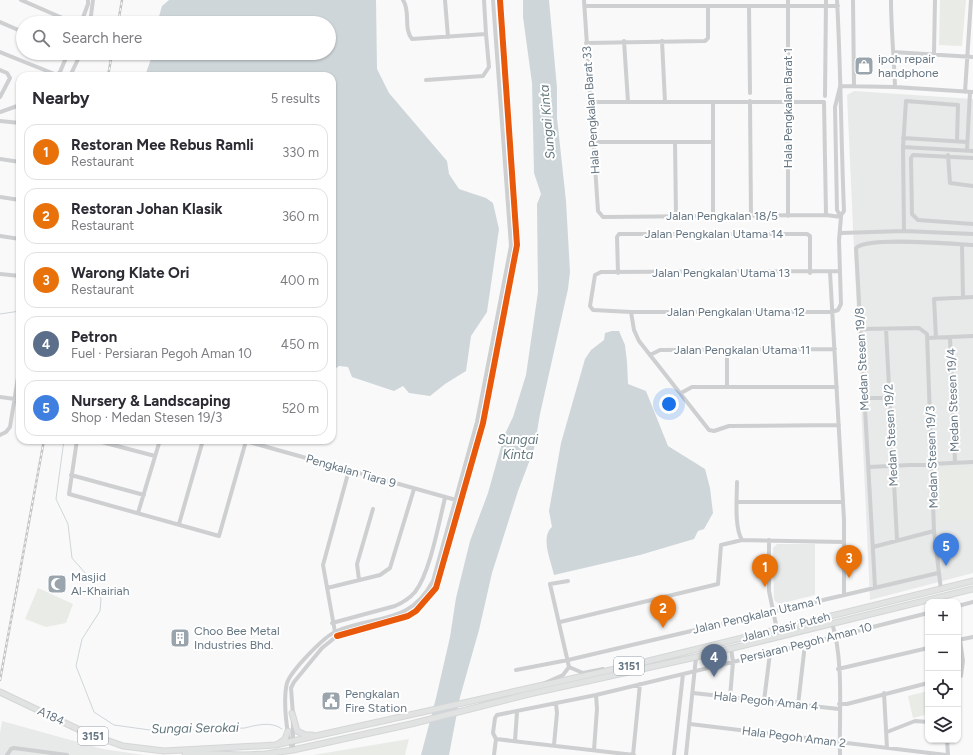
<!DOCTYPE html>
<html lang="en">
<head>
<meta charset="utf-8">
<style>
  :root { --surface:#fff; --page:#f2f2f3; --text:#2b2b33; --muted:#7c7c81; --line:#e1e1e2; --accent:#0b8043 }
  body { margin:0; font-family:Figtree,sans-serif; background:var(--page); color:var(--text) }
  .controls { position:absolute; right:12px; bottom:12px; display:grid; overflow:hidden; border-radius:8px; box-shadow:0 1px 3px #0004 }
  .controls button { width:36px; height:36px; display:grid; place-items:center; padding:0; border:0; border-bottom:1px solid var(--line); background:var(--surface); color:var(--text); font:20px sans-serif }
  .you { position:absolute; left:669px; top:404px; width:14px; height:14px; margin:-10px; border:3px solid #fff; border-radius:50%; background:#1a73e8; box-shadow:0 0 0 6px #1a73e833 }
  .badge { display:grid; place-items:center; width:26px; height:26px; border-radius:50%; background:var(--accent); color:#fff; font-size:13px; font-weight:700 }
  .pin { position:absolute; translate:-50% -33px; filter:drop-shadow(0 1px 2px #0008) }
  .pin::after { content:''; position:absolute; top:21px; width:14px; height:12px; background:inherit; clip-path:polygon(0 0,100% 0,50% 100%) }
  .list { margin:0; padding:0; list-style:none }
  h2 { display:flex; justify-content:space-between; align-items:center; height:52px; margin:0; padding:0 16px; font-size:17px }
  h2 small { font-size:13px; font-weight:400; color:var(--muted) }
  .list li { display:grid; grid-template-columns:26px 1fr auto; gap:12px; align-items:center; box-sizing:border-box; height:56px; margin:0 8px 8px; padding:0 8px; border:1px solid var(--line); border-radius:12px }
  .list b { display:block; font-size:15px; white-space:nowrap }
  .list p { margin:0; font-size:13px; white-space:nowrap; color:var(--muted) }
  .list em { font-size:13px; font-style:normal; color:var(--muted) }
  .icon { flex:none; width:22px; height:22px; fill:none; stroke:currentColor; stroke-width:2; stroke-linecap:round; stroke-linejoin:round }
  .map { position:relative; flex:none; width:973px; height:755px; overflow:hidden }
  .search { position:absolute; background:var(--surface); box-shadow:0 1px 3px #0004; left:16px; top:16px; width:320px; height:44px; display:flex; align-items:center; gap:10px; box-sizing:border-box; padding:0 14px; border-radius:22px; color:var(--muted); font-size:15px }
  .panel { position:absolute; background:var(--surface); box-shadow:0 1px 3px #0004; left:16px; top:72px; width:320px; height:372px; border-radius:12px }
  .map>svg:first-child { display:block }
  .built { fill:#e8e9e9 }
  .green { fill:#e8ebe6 }
  .water { fill:#ced6d9 }
  .lines { fill:none; stroke-linecap:round; stroke-linejoin:round }
  .stream { stroke:#ced6d9; stroke-width:1 }
  .major-casing { stroke:#d5d6d7; stroke-width:7 }
  .minor { stroke:#cecfd0; stroke-width:4 }
  .major { stroke:#e1e2e2; stroke-width:5 }
  .rail-casing { stroke:#c3c5c6; stroke-width:2.5 }
  .rail { stroke:#fff; stroke-width:1; stroke-dasharray:3; stroke-linecap:butt }
  .cycleway-casing { stroke:#fff; stroke-width:8 }
  .cycleway { stroke:#e8590c; stroke-width:6 }
  .labels { text-anchor:middle; dominant-baseline:central; stroke-width:4; stroke-linejoin:round; paint-order:stroke }
  .shield { fill:#fff; stroke:#939fa8; stroke-width:1 }
  .shield-label { font-size:11px; font-weight:bold; fill:#657683 }
  .poi-label { font-size:12px; fill:#657683; stroke:#fff; text-anchor:start }
  .street-label { font-size:12px; fill:#657683; stroke:#fff }
  .water-label { font-size:13px; font-style:italic; fill:#60757c; stroke:#fff }
</style>
</head>
<body>
<div class="map">
<svg width="973" height="755" viewBox="0 0 973 755">
  <rect width="100%" height="100%" fill="#f9f9f9"/>
  <path class="built" d="M854 91 973 99V573L870 600 847 95Z
    M777 544H815V595L779 604 774 600 773 548Z
    M2 721 103 749 144 755H0V733Z"/>
  <path class="green" d="M940 0H966L962 46 939 45Z
    M973 467V519L939 522 937 469Z
    M38 588 73 604 66 623 46 627 25 619Z
    M928 691V714L913 718 908 696Z
    M409 739 405 755H313Z"/>
  <path class="water" d="M169 0H376L377 69 389 93 447 161 449 174 459 189 486 198 493 203 499 229 487 312 471 336 466 371 445 384 430 396 409 393 403 386 394 391 352 377 348 367 339 366 332 371V76H145L153 53H329V23H160L158 20 162 6Z
    M523 0H549L557 88V118L566 201 570 272 568 289 540 414 534 449 518 491 492 573 479 630 460 697 449 755H421L436 698 450 637 456 598 470 541 488 493 504 436 513 417 526 375 538 292 537 204 541 194 534 173 532 83 523 17Z
    M612 331H619L625 345 627 362 628 384 646 391 668 446 705 469 710 488 713 513 704 529 698 531 694 539 640 555 554 575C551 561 540 537 552 527L549 511 561 443 585 359 591 350 604 340 605 333Z"/>
  <g class="lines">
    <path class="stream" d="M0 314 20 311
      M64 440 56 499 68 524 72 558 94 583 101 599 100 611 82 639 76 666 94 712 114 725 157 731 245 728C256 725 272 721 282 729"/>
    <g class="major-casing">
      <path id="major" d="M777 631H797
        M0 692 84 732 123 746 164 751 275 745 624 667 973 581
        M292 713 297 731 305 735H312
        M278 744 285 739 288 731
        M185 753 243 755 265 754 293 750 411 724 529 694 696 657 973 589"/>
    </g>
    <path class="minor" d="M21 0 74 23
      M403 0C411 12 403 28 412 39L486 34 484 0
      M445 0 448 37
      M584 0 598 211 603 217 826 215 841 217
      M788 0V216
      M837 0C841 71 841 141 844 211L841 215
      M853 0 854 86
      M891 0C891 29 894 57 895 87
      M584 6H838
      M749 6 750 93
      M0 22 23 32
      M81 23 88 4V0
      M90 23 93 0
      M624 41 628 102
      M662 41 665 102
      M586 43 705 41 708 38V6
      M0 52 57 75 60 72 68 53
      M893 52 973 57
      M934 53 935 0
      M0 70 7 73 10 78 0 97
      M70 76 81 53
      M426 80 483 76 489 67 486 34
      M840 86 895 87 973 92
      M840 87 835 107 837 210 841 217 839 240 841 304 838 310 832 312H631L593 310 590 306 595 275 601 272 840 271
      M965 92 971 0
      M825 96 826 0
      M750 101 751 216
      M590 102H824L826 215
      M713 103V216
      M0 112 20 105
      M0 121 20 123
      M903 138 967 142
      M593 142H713
      M675 142 676 216
      M903 147 973 151
      M967 150 970 92
      M948 155 950 183 973 186
      M973 158 913 155 911 158 912 214 918 220 973 224
      M0 159 20 162
      M0 197 20 200
      M904 231 903 147 906 101 958 105 957 141
      M841 233 904 231 973 234
      M0 236 20 239
      M962 245 963 297
      M830 272 844 520V594
      M618 273 617 237 619 234H807L810 236V273
      M0 274 20 276
      M631 312 634 330 639 341 709 430 714 431 729 426 839 425
      M861 329 919 328 927 334 934 531 941 590
      M886 329 897 540
      M950 337 955 463
      M927 338 973 336
      M936 338 934 299 973 297
      M650 355 660 350 835 349
      M727 387V350
      M681 393 692 387H837
      M0 397 15 399
      M865 398H889
      M0 435 6 432 10 427 20 365
      M77 440 69 494 219 536 246 441
      M94 440 155 456
      M242 440 456 500
      M869 467 973 462
      M71 475 144 495
      M737 482C737 497 734 527 742 540
      M737 502H842
      M138 513 160 440
      M179 524 203 440
      M769 540V591L777 630
      M873 547 934 531
      M359 580 357 564 373 509
      M875 587 856 248C867 236 953 244 973 245
      M327 588 380 575 390 568 414 489
      M958 606 973 602
      M560 622 718 584 721 545 742 540 844 542
      M332 623 395 606C402 603 409 599 415 592 430 573 439 522 445 498
      M832 623C844 660 839 715 840 755
      M335 632 323 565 349 470
      M958 640 973 637
      M569 667 583 673 603 669
      M838 669 928 648
      M516 670 568 660 938 573
      M958 676H961L963 661 960 640
      M545 683 563 675 569 667 550 584 568 581
      M693 693 839 709
      M884 693 887 748
      M730 697 733 662 731 648
      M764 701 770 653
      M839 704H847L928 683
      M798 705 805 644
      M293 715 291 688 294 682 322 648 337 636 346 633 408 616 416 611 436 588 483 423 517 245 500 0
      M690 724 946 755
      M887 732 915 721 928 722
      M496 739 634 755
      M947 740 948 755
      M515 741 517 712
      M554 745 557 713 556 704
      M293 749V722
      M293 750C286 736 283 699 287 683 291 671 324 636 337 631 376 615 410 625 433 581L477 422 511 246 493 0
      M594 750 597 709 596 695
      M7 755 11 749 14 748 67 755
      M494 755 496 739 493 733 495 718 497 715 596 695 770 653 928 613
      M633 755 640 684
      M674 755 683 674
      M686 755 696 657"/>
    <use href="#major" class="major"/>
    <g class="rail-casing">
      <path id="rail" d="M118 23 122 0
        M108 76 112 53
        M0 680 44 440"/>
    </g>
    <use href="#rail" class="rail"/>
    <g class="cycleway-casing">
      <path id="cycleway" d="M337 636 408 616 416 611 436 588 483 423 517 245 500 0"/>
    </g>
    <use href="#cycleway" class="cycleway"/>
  </g>
  <defs>
    <g id="shop-square" transform="scale(1)"><rect x="-9" y="-9" width="18" height="18" rx="4" fill="#99a4ac" stroke="#fff"/><path d="M-5-2.5h2.3a2.7 3.5 0 0 1 5.4 0H5L5.5 6h-11ZM-1.5-2.5h3a1.5 2.3 0 0 0-3 0Z" fill="#fff"/></g>
    <g id="mosque-square" transform="scale(1)"><rect x="-9" y="-9" width="18" height="18" rx="4" fill="#99a4ac" stroke="#fff"/><path d="M3.5-4.9A6 6 0 1 0 3.5 4.9A5 5 0 1 1 3.5-4.9Z" fill="#fff"/></g>
    <g id="building-square" transform="scale(1)"><rect x="-9" y="-9" width="18" height="18" rx="4" fill="#99a4ac" stroke="#fff"/><path d="M-4-6H4V6H1V3H-1V6H-4ZM-2.5-4.3h1.7v1.8h-1.7ZM.8-4.3h1.7v1.8H.8ZM-2.5-1h1.7V.8h-1.7ZM.8-1h1.7V.8H.8Z" fill="#fff"/></g>
    <g id="civic-square" transform="scale(1)"><rect x="-9" y="-9" width="18" height="18" rx="4" fill="#99a4ac" stroke="#fff"/><path d="M-.6-6.5H3V-4.5H.6V-3L4-1V1h2V6H-6V1h2V-1L-.6-3ZM-1.2 2.5V6h2.4V2.5Z" fill="#fff"/></g>
  </defs>
  <g fill-rule="evenodd">
    <use href="#shop-square" x="864" y="66"/>
    <use href="#mosque-square" x="57" y="584"/>
    <use href="#building-square" x="180" y="638"/>
    <use href="#civic-square" x="331" y="701"/>
  </g>
  <g class="labels">
    <g class="shield">
      <rect x="614" y="657" width="30" height="18" rx="3"/>
      <rect x="78" y="727" width="30" height="18" rx="3"/>
    </g>
    <g class="shield-label">
      <text x="629" y="666">3151</text>
      <text x="93" y="736">3151</text>
    </g>
    <g class="poi-label">
      <text x="878" y="59">ipoh repair<tspan x="878" dy="14">handphone</tspan></text>
      <text x="71" y="577">Masjid<tspan x="71" dy="14">Al-Khairiah</tspan></text>
      <text x="194" y="631">Choo Bee Metal<tspan x="194" dy="14">Industries Bhd.</tspan></text>
      <text x="345" y="694">Pengkalan<tspan x="345" dy="14">Fire Station</tspan></text>
    </g>
    <g class="street-label">
      <text transform="translate(788 108) rotate(-90)">Hala Pengkalan Barat 1</text>
      <text transform="translate(591 110) rotate(-94)">Hala Pengkalan Barat 33</text>
      <text x="722" y="216">Jalan Pengkalan 18/5</text>
      <text x="714" y="234">Jalan Pengkalan Utama 14</text>
      <text x="721" y="273">Jalan Pengkalan Utama 13</text>
      <text x="736" y="312">Jalan Pengkalan Utama 12</text>
      <text x="742" y="350">Jalan Pengkalan Utama 11</text>
      <text transform="translate(862 359) rotate(-93)">Medan Stesen 19/8</text>
      <text transform="translate(953 400) rotate(-92)">Medan Stesen 19/4</text>
      <text transform="translate(891 435) rotate(-93)">Medan Stesen 19/2</text>
      <text transform="translate(932 457) rotate(-92)">Medan Stesen 19/3</text>
      <text transform="translate(351 471) rotate(16)">Pengkalan Tiara 9</text>
      <text transform="translate(757 615) rotate(-13)">Jalan Pengkalan Utama 1</text>
      <text transform="translate(786 627) rotate(-14)">Jalan Pasir Puteh</text>
      <text transform="translate(806 643) rotate(-14)">Persiaran Pegoh Aman 10</text>
      <text transform="translate(766 701) rotate(6)">Hala Pegoh Aman 4</text>
      <text transform="translate(51 716) rotate(25)">A184</text>
      <text transform="translate(794 737) rotate(7)">Hala Pegoh Aman 2</text>
    </g>
    <g class="water-label">
      <text transform="translate(547 122) rotate(-95)">Sungai Kinta</text>
      <text x="518" y="439">Sungai<tspan x="518" dy="15">Kinta</tspan></text>
      <text transform="translate(195 728) rotate(-1)">Sungai Serokai</text>
    </g>
  </g>
</svg>
<div class="controls">
<button>+</button>
<button>−</button>
<button><svg class="icon" aria-label="locate" viewBox="0 0 24 24"><circle cx="12" cy="12" r="6"/><path d="M12 2v4M12 18v4M2 12h4M18 12h4"/></svg></button>
<button><svg class="icon" aria-label="layers" viewBox="0 0 24 24"><path d="M12 4l9 5-9 5-9-5zM3 14l9 5 9-5"/></svg></button>
</div>
<div class="you"></div>
<div class="pin badge" style="left:765px;top:587px;background:#e8710a">1</div>
<div class="pin badge" style="left:663px;top:628px;background:#e8710a">2</div>
<div class="pin badge" style="left:849px;top:578px;background:#e8710a">3</div>
<div class="pin badge" style="left:714px;top:677px;background:#5c6f8a">4</div>
<div class="pin badge" style="left:946px;top:566px;background:#3f7fe0">5</div>
<div class="search"><svg class="icon" aria-label="search" viewBox="0 0 24 24"><circle cx="10" cy="10" r="6"/><path d="M15 15l6 6"/></svg>Search here</div>
<section class="panel">
<h2>Nearby<small>5 results</small></h2>
<ul class="list">
<li><span class="badge" style="background:#e8710a">1</span><div><b>Restoran Mee Rebus Ramli</b><p>Restaurant</p></div><em>330 m</em></li>
<li><span class="badge" style="background:#e8710a">2</span><div><b>Restoran Johan Klasik</b><p>Restaurant</p></div><em>360 m</em></li>
<li><span class="badge" style="background:#e8710a">3</span><div><b>Warong Klate Ori</b><p>Restaurant</p></div><em>400 m</em></li>
<li><span class="badge" style="background:#5c6f8a">4</span><div><b>Petron</b><p>Fuel · Persiaran Pegoh Aman 10</p></div><em>450 m</em></li>
<li><span class="badge" style="background:#3f7fe0">5</span><div><b>Nursery &amp; Landscaping</b><p>Shop · Medan Stesen 19/3</p></div><em>520 m</em></li>
</ul>
</section>
</div>
</body>
</html>
